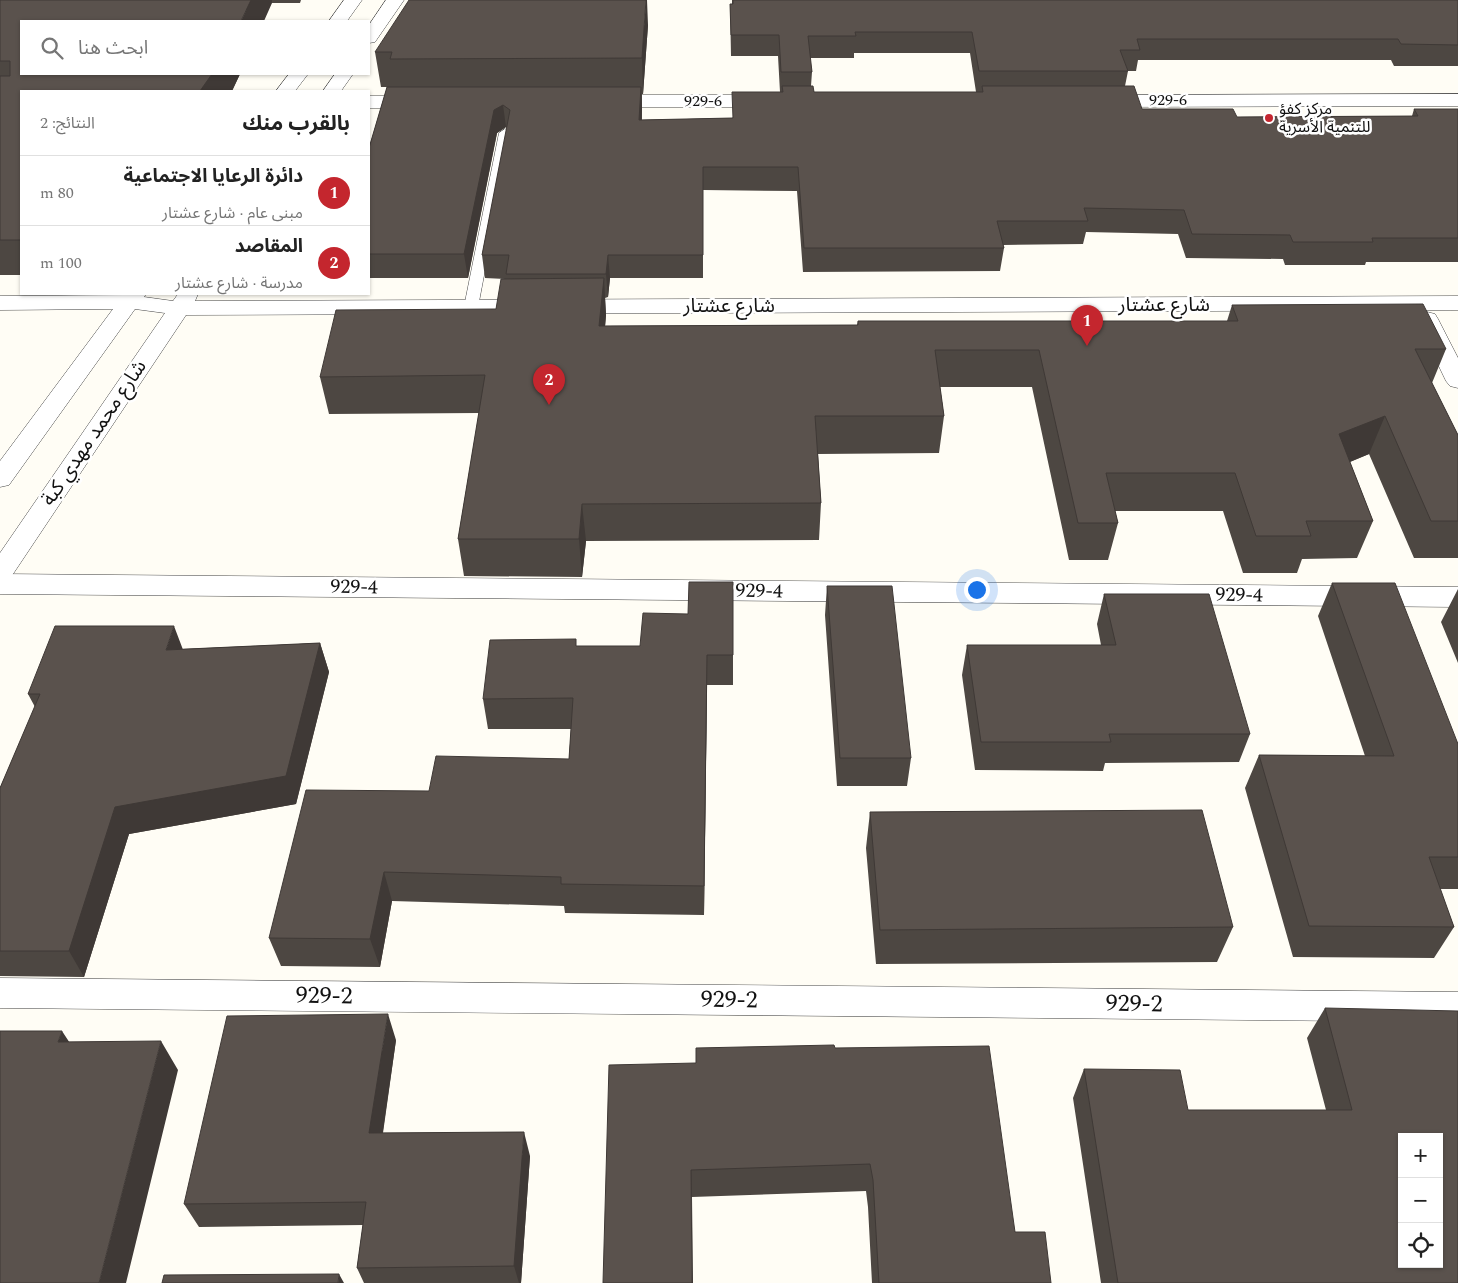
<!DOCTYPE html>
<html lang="ar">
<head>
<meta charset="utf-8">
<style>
  :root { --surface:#fff; --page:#f2f2f2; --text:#222; --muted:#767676; --line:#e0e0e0; --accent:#c4262e }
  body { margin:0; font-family:Spectral,"Noto Sans Arabic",serif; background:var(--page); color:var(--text); direction:rtl }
  .controls { position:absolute; right:15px; bottom:15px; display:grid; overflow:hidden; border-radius:0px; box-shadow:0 1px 4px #0004 }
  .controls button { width:45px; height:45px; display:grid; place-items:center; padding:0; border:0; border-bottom:1px solid var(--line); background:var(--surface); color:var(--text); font:25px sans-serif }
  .you { position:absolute; left:976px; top:589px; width:18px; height:18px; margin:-12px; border:4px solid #fff; border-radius:50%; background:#1a73e8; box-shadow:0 0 0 8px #1a73e833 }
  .badge { display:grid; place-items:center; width:32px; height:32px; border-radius:50%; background:var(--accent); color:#fff; font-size:16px; font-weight:700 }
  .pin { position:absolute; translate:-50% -41px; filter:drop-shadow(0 1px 2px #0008) }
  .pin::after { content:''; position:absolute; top:26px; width:18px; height:15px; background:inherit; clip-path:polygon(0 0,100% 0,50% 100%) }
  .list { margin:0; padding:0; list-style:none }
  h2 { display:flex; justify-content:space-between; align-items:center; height:65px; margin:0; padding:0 20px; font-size:21px }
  h2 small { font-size:16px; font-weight:400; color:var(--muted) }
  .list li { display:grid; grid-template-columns:32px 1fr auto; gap:15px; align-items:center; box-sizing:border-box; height:70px; padding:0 20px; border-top:1px solid var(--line) }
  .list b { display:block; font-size:19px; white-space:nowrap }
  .list p { margin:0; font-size:16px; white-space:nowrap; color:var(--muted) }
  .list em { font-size:16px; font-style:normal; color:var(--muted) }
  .icon { flex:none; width:28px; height:28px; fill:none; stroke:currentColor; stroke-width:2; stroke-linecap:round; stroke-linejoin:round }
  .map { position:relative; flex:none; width:1458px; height:1283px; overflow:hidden; direction:ltr }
  .search { position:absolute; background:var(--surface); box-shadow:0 1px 4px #0004; left:20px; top:20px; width:350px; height:55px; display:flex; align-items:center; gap:12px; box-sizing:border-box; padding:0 18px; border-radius:0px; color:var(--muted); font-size:19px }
  .panel { position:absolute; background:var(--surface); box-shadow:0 1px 4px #0004; left:20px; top:90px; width:350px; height:205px; border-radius:0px; direction:rtl }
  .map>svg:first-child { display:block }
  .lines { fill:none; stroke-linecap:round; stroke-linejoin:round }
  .service-casing { stroke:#444; stroke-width:1 }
  .minor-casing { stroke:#444; stroke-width:1 }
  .tertiary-casing { stroke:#444; stroke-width:1 }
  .service { fill:#fff; fill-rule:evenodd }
  .minor { fill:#fff; fill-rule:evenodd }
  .tertiary { fill:#fff; fill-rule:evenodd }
  .wall { fill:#4d4742; fill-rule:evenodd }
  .shaded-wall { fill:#3f3936 }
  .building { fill:#5a524d; stroke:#3f3936; fill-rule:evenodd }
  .poi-dot { fill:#c4262e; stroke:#fff; stroke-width:2 }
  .labels { text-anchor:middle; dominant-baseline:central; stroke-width:5; stroke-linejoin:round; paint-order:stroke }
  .far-street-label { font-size:16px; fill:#111; stroke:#fff }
  .far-poi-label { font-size:16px; fill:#111; stroke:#fff; text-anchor:start }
  .street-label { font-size:20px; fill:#111; stroke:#fff }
  .near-street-label { font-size:24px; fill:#111; stroke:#fff }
</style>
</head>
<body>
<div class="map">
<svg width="1458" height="1283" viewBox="0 0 1458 1283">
  <rect width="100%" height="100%" fill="#fffdf5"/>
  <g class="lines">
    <g class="service-casing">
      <path id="service" d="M505 129 511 133 478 307 476 310H466L464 307 499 133Z"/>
    </g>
    <g class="minor-casing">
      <path id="minor" d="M1458 94V106L1102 107 1095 105 1093 101 1095 97 1102 95Z
        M605 95H769L776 97 778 101 776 105 769 107H605L598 105 596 101 598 97Z
        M369 96H419L426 98 428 102 426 106 419 108H369Z
        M1427 312 1435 314 1438 319 1458 358V388L1450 386 1446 381 1416 319 1419 314Z
        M0 574 1458 587V607L0 594Z
        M0 978 1458 992V1022L0 1008Z"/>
    </g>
    <g class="tertiary-casing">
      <path id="tertiary" d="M344 0H362L347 21H329Z
        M386 0H404L375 42 369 43V25Z
        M289 74H308L295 91H276Z
        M335 74H353L341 91H323Z
        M124 294H146L144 297 173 301 178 294H198L195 301 1458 296V310L186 315 9 580 0 582V553L165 313 135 309 9 485 0 487V461L113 309 0 310V296L123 295Z"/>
    </g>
    <use href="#service" class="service"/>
    <use href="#minor" class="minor"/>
    <use href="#tertiary" class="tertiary"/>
  </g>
  <path class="wall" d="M0 0H301L300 3H272L21 74H240L232 91H21V275H0Z
    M732 0H1458V66H1394L1391 60H1138L1136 71H1128L1125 86 1142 109 1237 117 1412 116 1414 109H1458V262H1366L1365 265H1285L1283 259 1186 258 1178 234 1086 232 1083 244 1003 245 1004 248 1000 271 803 272 797 191 703 190V278H610L608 297 605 298 606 315 605 326 857 325 858 321H1227L1232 305 1446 349 1432 383 1458 435V558H1414L1369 454 1350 462 1373 521 1357 558 1302 559 1297 573H1243L1223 511H1115L1118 523 1108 560H1069L1032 387H940L944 416 939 453 818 454 821 503 819 540 586 541 582 577 464 576 458 539 479 413 329 414 320 377 496 309 505 279 485 278 482 255 507 128 506 127 497 133 468 278H369V148L387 87H381L375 52 648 25 643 94H642V120L732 118 780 92 778 56H731L730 4H732ZM854 53H970L976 92H814L811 86 812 72 810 58H854Z
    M733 582V685H707L704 915 565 913 564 906 392 901 380 967 281 966 269 938 429 791 569 759 571 729H488L483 699 577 646H640L688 614Z
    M1332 583 1458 744V889H1440L1454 927 1434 958 1293 957 1245 788 1259 755 1365 756 1318 616Z
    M827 586 911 758 907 786H837L825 615Z
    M1458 589V663L1441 622Z
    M1104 594 1250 734 1239 762 1105 763 1103 771 975 770 962 675 967 645H1101L1097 624Z
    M320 643 329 672 296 804 129 834 84 977 0 976V788L35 707 28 694 183 649Z
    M870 812 1233 927 1217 962 876 964 866 848Z
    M1325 1008 1458 1283H1101L1073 1098 1084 1069 1188 1110H1326L1307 1038Z
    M396 1040 383 1133 530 1156 521 1283H364L357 1268 363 1225 199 1227 184 1204Z
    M835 1048 1015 1232 1051 1283H872L868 1207 866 1191 692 1197 603 1283 696 1063Z"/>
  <path class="shaded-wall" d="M251 0H272V3L264 21H241Z
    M646 0H647L648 25 643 94 642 58Z
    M212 74H240L232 91H200Z
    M641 87 642 109 640 142 639 120Z
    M503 105 506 127 497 133 468 278 464 254 494 110Z
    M608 255 610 278 608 297 606 274Z
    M604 278 606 315 602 364 599 326Z
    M1385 416 1369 454 1325 472 1339 434Z
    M582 504 586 541 582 577 579 539Z
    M174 626 185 655 166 650Z
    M320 643 329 672 296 804 129 834 84 977 69 951 115 807Z
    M707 655V685L704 915V886Z
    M384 872 392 901 380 967 370 939Z
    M388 1014 396 1040 379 1158 369 1133Z
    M62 1031 81 1060 58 1042Z
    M161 1041 178 1070 126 1283H99Z
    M524 1132 530 1156 521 1283H519L514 1266Z
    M691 1170 692 1197 693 1283H692Z
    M339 1274 344 1283H338Z"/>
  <path class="building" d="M0 0H251L241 21H21V74H212L200 91H21V240H0V76H10V61H0Z
    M409 0H646L642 58 390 59 392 52H375Z
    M733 0H1458V45L1401 44 1398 39H1137L1140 50H1120L1128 71H979L972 32H855L856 36H808L812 72H781L779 35H731L730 4H733Z
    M782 86H813L814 92H983L982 86H1134L1142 109H1233L1237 117 1418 116 1414 109H1458V238H1372L1373 242H1293L1290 235 1192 234 1184 210 1084 208 1088 221H997L1004 248H804L798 167H703V255H608L606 274H506L509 255H482L510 110 503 105 494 110 464 254H369V148L387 87H641L639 120 733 118 732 92H783Z
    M604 278 599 326 858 325V321H1238L1232 305 1423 304 1446 349H1415L1458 435V521H1431L1385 416 1339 434 1373 521H1306L1311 536H1256L1235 473H1106L1118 523H1078L1039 350H935L944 416H815L821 503 582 504 579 539H458L485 375 320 377 336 310 496 309 501 279Z
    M689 582H733V655H707L704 886 561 884V877L384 872 370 939 269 938 306 790 429 791 436 756 569 759 573 698 483 699 490 640 576 639V646H640L643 613 688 614Z
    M1332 583H1395L1458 744V857H1429L1454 927 1309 926 1259 755 1394 756Z
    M827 586H892L911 758H840Z
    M1104 594H1209L1250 734H1109L1111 742H981L967 645H1116Z
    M55 626H174L166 650 320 643 286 776 115 807 69 951H0V788L40 694H28Z
    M1202 810 1233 927 880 930 870 812Z
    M1325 1008 1458 1011V1283H1118L1084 1069 1180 1070 1188 1110H1352ZM1402 1137H1439V1264H1402Z
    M388 1014 369 1133 524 1132 514 1266 357 1268 366 1202 184 1204 227 1016Z
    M0 1031H62L58 1042 161 1041 99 1283H0Z
    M834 1045 835 1048 989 1046 1015 1232H1045L1051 1283H879L873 1180 870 1164 691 1170 692 1283H603L609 1065 696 1063V1048Z
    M339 1274 338 1283H162L164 1275Z"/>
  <circle class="poi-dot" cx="1269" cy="118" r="5"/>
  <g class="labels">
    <g class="far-street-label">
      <text x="1168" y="100">929-6</text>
      <text x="703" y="101">929-6</text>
    </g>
    <g class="far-poi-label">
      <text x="1279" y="109">مركز كفؤ<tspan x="1279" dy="18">للتنمية الأسرية</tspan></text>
    </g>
    <g class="street-label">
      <text x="1164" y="305">شارع عشتار</text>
      <text x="729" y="306">شارع عشتار</text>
      <text transform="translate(94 433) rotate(-56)">شارع محمد مهدي كبة</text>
      <text transform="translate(354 587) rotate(1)">929-4</text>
      <text transform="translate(759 591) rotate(1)">929-4</text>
      <text transform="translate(1239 595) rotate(1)">929-4</text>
    </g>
    <g class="near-street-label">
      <text transform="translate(324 996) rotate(1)">929-2</text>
      <text transform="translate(729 1000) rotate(1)">929-2</text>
      <text transform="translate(1134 1004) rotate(1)">929-2</text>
    </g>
  </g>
</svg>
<div class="controls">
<button>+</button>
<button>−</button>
<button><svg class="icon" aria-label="locate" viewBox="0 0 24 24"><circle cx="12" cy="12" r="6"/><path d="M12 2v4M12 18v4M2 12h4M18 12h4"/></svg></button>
</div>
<div class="you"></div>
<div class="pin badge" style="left:1087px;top:346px">1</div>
<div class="pin badge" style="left:549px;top:405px">2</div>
<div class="search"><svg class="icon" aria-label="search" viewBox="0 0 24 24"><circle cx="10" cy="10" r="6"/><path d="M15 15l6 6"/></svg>ابحث هنا</div>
<section class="panel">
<h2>بالقرب منك<small>النتائج: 2</small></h2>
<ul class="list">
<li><span class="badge">1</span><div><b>دائرة الرعايا الاجتماعية</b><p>مبنى عام · شارع عشتار</p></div><em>80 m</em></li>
<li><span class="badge">2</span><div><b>المقاصد</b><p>مدرسة · شارع عشتار</p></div><em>100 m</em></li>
</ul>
</section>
</div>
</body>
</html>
